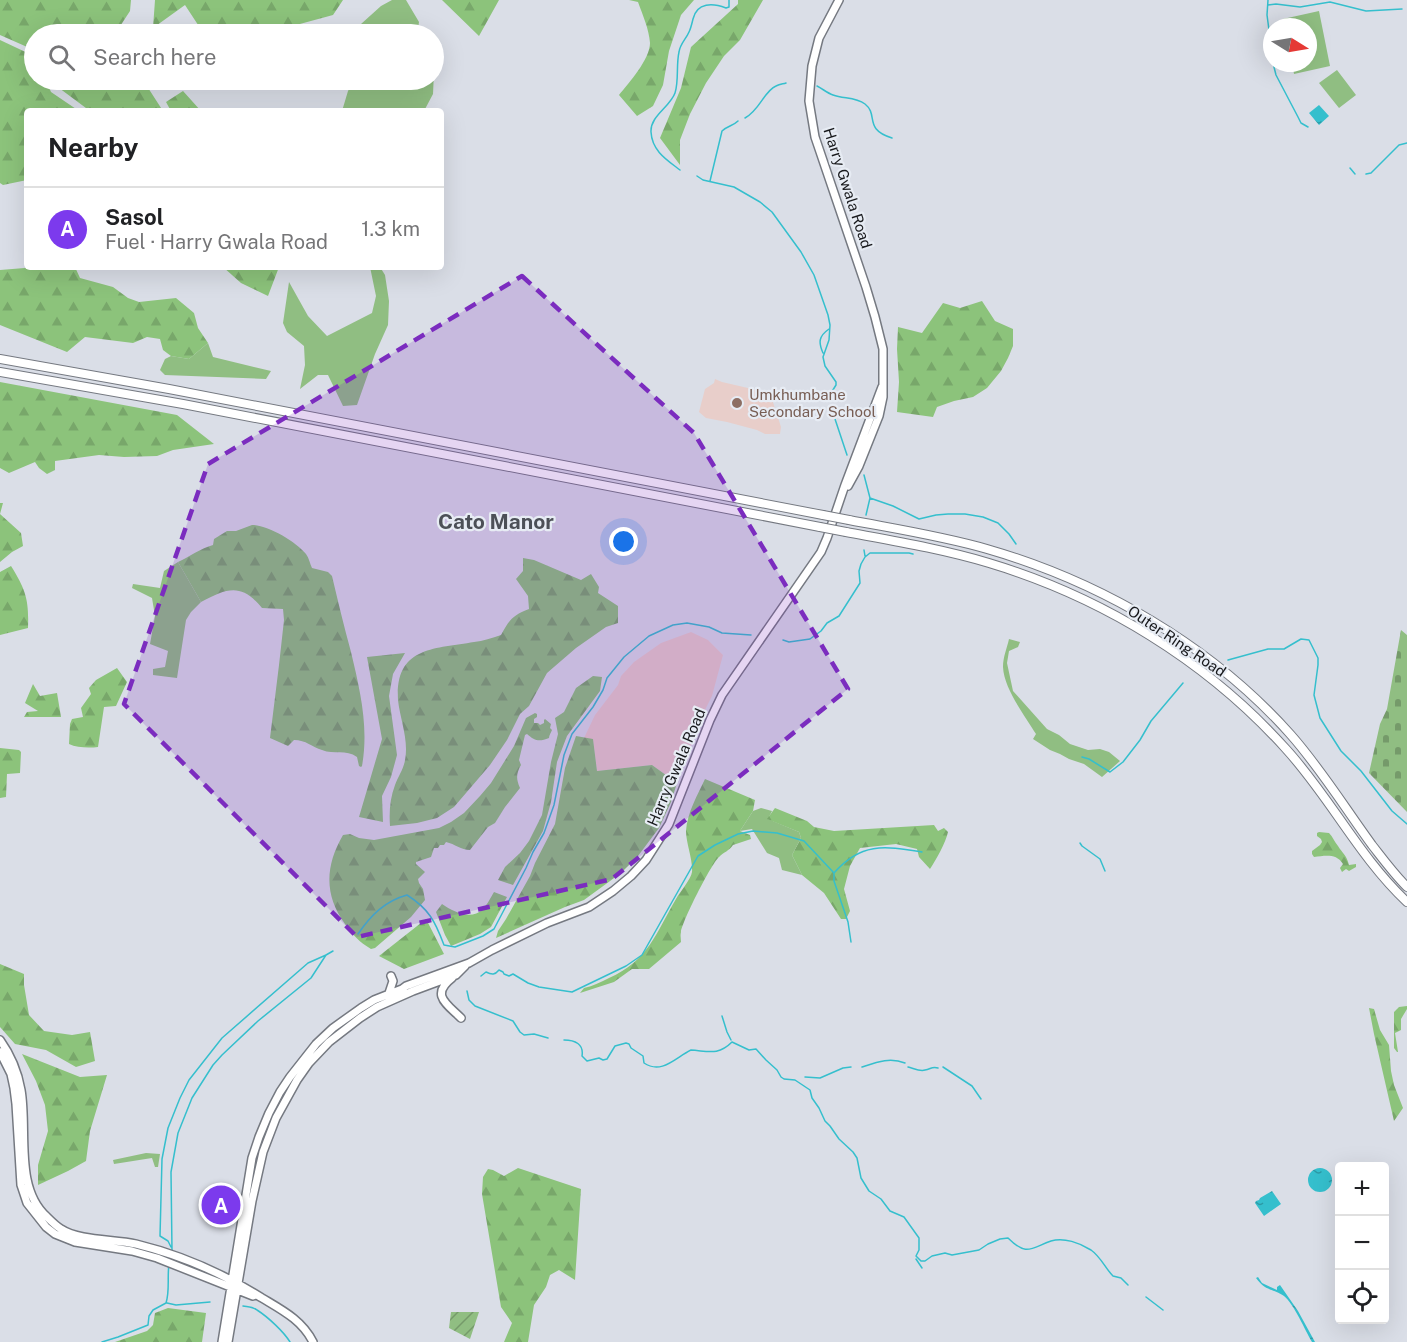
<!DOCTYPE html>
<html lang="en">
<head>
<meta charset="utf-8">
<style>
  :root { --surface:#fff; --page:#f2f2f2; --text:#202124; --muted:#757577; --line:#e0e0e0; --accent:#7c3aed }
  body { margin:0; font-family:"Public Sans",sans-serif; background:var(--page); color:var(--text) }
  .controls { position:absolute; right:18px; bottom:18px; display:grid; overflow:hidden; border-radius:6px; box-shadow:0 6px 24px #0002 }
  .controls button { width:54px; height:54px; display:grid; place-items:center; padding:0; border:0; border-bottom:2px solid var(--line); background:var(--surface); color:var(--text); font:30px sans-serif }
  .compass { position:absolute; left:1263px; top:18px; width:54px; height:54px; border-radius:50%; background:var(--surface); box-shadow:0 6px 24px #0002; rotate:101deg }
  .you { position:absolute; left:624px; top:542px; width:21px; height:21px; margin:-15px; border:4px solid #fff; border-radius:50%; background:#1a73e8; box-shadow:0 0 0 9px #1a73e833 }
  .badge { display:grid; place-items:center; width:39px; height:39px; border-radius:50%; background:var(--accent); color:#fff; font-size:20px; font-weight:700 }
  .pin { position:absolute; translate:-50% -50%; border:3px solid #fff; box-shadow:0 2px 6px #0006 }
  .list { margin:0; padding:0; list-style:none }
  h2 { display:flex; justify-content:space-between; align-items:center; height:78px; margin:0; padding:0 24px; font-size:26px }
  h2 small { font-size:20px; font-weight:400; color:var(--muted) }
  .list li { display:grid; grid-template-columns:39px 1fr auto; gap:18px; align-items:center; box-sizing:border-box; height:84px; padding:0 24px; border-top:2px solid var(--line) }
  .list b { display:block; font-size:22px; white-space:nowrap }
  .list p { margin:0; font-size:20px; white-space:nowrap; color:var(--muted) }
  .list em { font-size:20px; font-style:normal; color:var(--muted) }
  .icon { flex:none; width:33px; height:33px; fill:none; stroke:currentColor; stroke-width:2; stroke-linecap:round; stroke-linejoin:round }
  .map { position:relative; flex:none; width:1407px; height:1342px; overflow:hidden }
  .search { position:absolute; background:var(--surface); box-shadow:0 6px 24px #0002; left:24px; top:24px; width:420px; height:66px; display:flex; align-items:center; gap:15px; box-sizing:border-box; padding:0 21px; border-radius:33px; color:var(--muted); font-size:22px }
  .panel { position:absolute; background:var(--surface); box-shadow:0 6px 24px #0002; left:24px; top:108px; width:420px; height:162px; border-radius:6px }
  .map>svg:first-child { display:block }
  .education { fill:#e8ceca }
  .grass { fill:#90be82 }
  .forest { fill:url(#forest-firs) }
  .cemetery { fill:url(#cemetery-stones) }
  .garden { fill:url(#garden-furrows) }
  .water { fill:url(#water-ripples) }
  .lines { fill:none; stroke-linecap:round; stroke-linejoin:round }
  .stream { stroke:#35bfcd; stroke-width:1.5 }
  .major-casing { stroke:#757981; stroke-width:10 }
  .highway-casing { stroke:#757981; stroke-width:10 }
  .major { stroke:#fff; stroke-width:7 }
  .highway { stroke:#fff; stroke-width:8 }
  .highway-bridge-casing { stroke:#757981; stroke-width:10; stroke-linecap:butt }
  .highway-bridge { stroke:#fff; stroke-width:8 }
  .marked { fill:#7b2cbf; fill-opacity:0.2; stroke:#7b2cbf; stroke-width:4.5; stroke-dasharray:12 8; stroke-linejoin:round }
  .education-dot { fill:#8d6e63; stroke:#e7ecf4; stroke-width:2 }
  .labels { text-anchor:middle; dominant-baseline:central; stroke-width:4.5; stroke-linejoin:round; paint-order:stroke }
  .street-label { font-size:15px; fill:#18191c; stroke:#e7ecf4 }
  .education-label { font-size:15px; fill:#785e54; stroke:#e7ecf4; text-anchor:start }
  .district-label { font-size:21px; font-weight:bold; fill:#4c5057; stroke:#e7ecf4 }
</style>
</head>
<body>
<div class="map">
<svg width="1407" height="1342" viewBox="0 0 1407 1342">
  <defs>
    <pattern id="forest-firs" width="22" height="20" patternUnits="userSpaceOnUse" patternTransform="scale(1.5)"><rect width="22" height="20" fill="#8cc37b"/><path d="M5 1l3.5 6h-7zM16 11l3.5 6h-7z" fill="#78a76a"/></pattern>
    <pattern id="cemetery-stones" width="16" height="16" patternUnits="userSpaceOnUse" patternTransform="scale(1.5)"><rect width="16" height="16" fill="#90be82"/><path d="M2 7V4a2 2 0 0 1 4 0v3zM10 15v-3a2 2 0 0 1 4 0v3z" fill="#759a6a"/></pattern>
    <pattern id="garden-furrows" width="10" height="10" patternUnits="userSpaceOnUse" patternTransform="scale(1.5)"><rect width="10" height="10" fill="#90be82"/><path d="M-1 1l2-2M0 10L10 0M9 11l2-2" fill="none" stroke="#759a6a"/></pattern>
    <pattern id="water-ripples" width="26" height="14" patternUnits="userSpaceOnUse" patternTransform="scale(1.5)"><rect width="26" height="14" fill="#35bfcd"/><path d="M2 4q2-2 4 0t4 0M15 11q2-2 4 0t4 0" fill="none" stroke="#2c9aa6"/></pattern>
  </defs>
  <rect width="100%" height="100%" fill="#dadee7"/>
  <path class="education" d="M715 379 722 382 770 393 781 427 780 434H765L757 430 727 422 706 418 699 412 705 389 714 383Z
    M691 632 708 640 723 655 712 696 703 714 677 783 652 765 597 771 593 740 584 738 595 715 618 685 621 676 634 662 661 643Z"/>
  <path class="grass" d="M392 0H406L419 22 417 34H369L361 24 381 6Z
    M1319 11 1330 66 1294 74 1292 63H1308V27H1285L1283 19Z
    M1337 70 1356 95 1339 108 1319 83Z
    M434 71V72L433 94 424 111H342L348 91 354 80H434Z
    M370 267H380L385 275 389 301 388 325 375 354 357 405 343 406 328 375H318L300 389 305 365 304 346 287 332 283 323 289 282 308 316 327 336 372 313 376 296Z
    M208 343 213 357 271 371 266 379 165 375 160 370 165 359 171 356 189 359Z
    M178 562 201 602 191 612 186 620 177 678 153 675V669L165 667 168 651 150 644 155 616 152 598 132 588 133 584 160 588 164 571Z
    M1009 639 1020 642 1018 647 1009 651 1007 663 1013 691 1047 729 1059 735 1070 744 1088 750 1100 749 1109 752 1120 761 1102 777 1084 764 1069 759 1060 754 1050 750 1033 739 1036 734C1025 716 1004 689 1003 667 1003 657 1007 648 1009 639Z
    M761 808 772 811 768 819 799 832 801 838 792 855 802 875 782 870 779 858 767 853 752 829 740 831 753 811Z
    M146 1153 160 1154 158 1167H155L152 1158 114 1164 113 1160Z"/>
  <path class="forest" d="M0 0H131L130 11 115 34H34V50L0 35Z
    M155 0H343L333 15 263 34H204L185 5 153 28Z
    M442 0H499L479 36Z
    M629 0H694L681 15 669 51 663 85 653 106 637 116 619 95C629 83 650 59 650 43 649 29 643 16 638 2Z
    M738 0H763L740 40 724 56 706 83 690 114 680 140V165L660 138 681 88 691 47 738 4Z
    M0 40 34 56V80H46L51 92 79 111H27V180L3 185 0 183Z
    M53 80H143L163 111H90L55 85Z
    M183 91 201 111H171L166 102Z
    M37 267H75L80 278 113 287 128 298 139 302 176 298 194 313 198 328 208 343 189 359 171 356 163 350 160 339 147 337 133 343 85 337 67 352 0 325V270Z
    M223 267H279L268 296 241 283Z
    M982 301 995 321 1013 329V346L1008 358 1001 371 987 388 973 397 954 401 937 407 933 417 897 412 899 382 897 349 898 327 922 333 943 303 960 308Z
    M0 382 177 415 214 444 173 450 157 456 124 457 99 455 55 461V470L47 474 39 468 35 462 9 473 0 468Z
    M0 503H3L0 514 21 533 23 546 12 552 0 562Z
    M252 525C268 525 296 542 306 554 309 558 310 564 312 568L328 572 332 576C338 601 344 627 351 652 360 690 369 727 362 766L361 767 359 766 357 757C346 749 334 755 322 750 312 747 306 740 294 740L288 746 270 738 279 665 284 620 283 609 262 608C241 583 228 588 201 602L178 562C189 557 201 548 213 545L214 539 227 531H236Z
    M523 558 534 560 581 580 591 574 599 587 598 593 618 606V623L606 627 576 648 547 673 529 706 520 714 507 740 490 765 454 807 437 818 417 823 390 826C389 812 390 798 395 785 398 777 404 768 405 760 409 740 400 719 398 700 395 646 435 649 474 642 483 641 492 638 501 635 509 620 513 615 529 609L528 596 516 579 523 571Z
    M11 566C26 590 29 600 28 628L0 635V572Z
    M405 653 393 674 389 696 397 755 391 777 382 796 383 822 359 817 382 739 367 657Z
    M117 668 127 682 116 706 104 707 98 747C90 748 77 748 69 744L70 724 72 719 83 717 81 708 91 694 89 688 96 680Z
    M593 676 602 677 600 691 567 736 557 762 551 802 543 831 513 885 498 880 505 867 520 853 529 841 542 815 551 762 558 734 555 718 564 712 576 688Z
    M33 684 40 696 57 693 61 717H24L27 712 38 711 25 703Z
    M535 713 537 714V717L534 719V723H538L540 725 544 723V720L545 719 551 724 550 728 552 730C551 733 549 735 549 738 539 742 535 741 527 734L525 735 519 760 521 765C516 774 516 779 520 788L505 807 495 823 488 827 470 850C461 850 455 844 446 842L444 845H440L438 848H434L431 857 416 862V864L425 872 418 879 419 883 423 889 425 900 411 917 375 948 371 949C359 942 353 935 345 924 324 895 325 866 343 835L350 834 359 838 374 840 439 828 451 822 464 813 480 796 491 783 514 746 526 718Z
    M576 736 593 739 597 771 652 765 677 783 671 802 659 828 638 856 621 873 584 900 565 907 496 938 498 931 506 919 530 876 535 863 555 824 565 768Z
    M0 748 19 750 21 752 20 773 7 774 6 797 0 798Z
    M705 779 755 800 753 811 740 831 750 835 751 839 733 845C729 851 724 852 719 857 711 864 682 922 681 932 680 936 681 939 681 942L649 969H632L614 982 580 993 584 988C593 986 601 982 609 978 648 961 656 933 676 899 680 892 691 879 692 872 693 860 686 843 686 831 687 813 698 794 705 779Z
    M775 808 807 821 814 827 834 831 934 825 938 831 944 828 948 832C946 842 936 860 930 869L919 857 917 849 896 844 860 848 850 866 844 889 850 911 846 919H841L824 893 802 875 792 855 801 838 799 832 767 819Z
    M1319 832 1329 833C1333 837 1334 841 1338 846 1343 854 1346 854 1349 865L1356 864V867L1349 871 1346 869 1342 872 1340 868 1343 864C1336 853 1325 856 1314 857L1312 854V851L1320 845 1322 842 1321 839 1317 836V833Z
    M494 892 507 897 491 927 480 934 451 946 445 935 436 912 442 904C454 912 471 921 483 909 487 905 491 897 494 892Z
    M426 919 444 954 404 969 379 956Z
    M0 964 24 974V985L29 1015 44 1031 72 1035 90 1032 95 1061 76 1067 46 1050 15 1044 0 1027Z
    M1407 1006V1009L1401 1019V1030L1395 1033 1398 1052H1397L1394 1048V1012L1399 1007Z
    M1369 1008 1374 1009 1380 1030 1389 1045 1391 1071 1394 1085 1403 1108 1394 1121 1374 1034Z
    M22 1054 80 1077 107 1075 90 1131 86 1161 68 1171 38 1185V1165L48 1131 45 1105 36 1081Z
    M518 1168 581 1189 575 1280 559 1270 550 1275 546 1287 534 1305 528 1342H504L512 1323 501 1307 482 1194 483 1177 488 1169 493 1170 504 1176Z
    M168 1308 206 1313 202 1342H115L147 1331 153 1325 155 1313Z"/>
  <path class="cemetery" d="M1401 630 1407 635V812L1369 773 1380 724 1387 709Z"/>
  <path class="garden" d="M451 1312H479L470 1339 449 1328Z"/>
  <path class="water" d="M1319 105 1329 116 1319 125 1309 113Z
    M1308 1180a12 12 0 1 1 24 0a12 12 0 1 1-24 0Z
    M1272 1191 1281 1204 1264 1216 1255 1203 1256 1201 1259 1200 1260 1198Z
    M1258 1277 1262 1283 1277 1290V1287L1280 1285 1298 1311 1315 1342H1312C1305 1330 1294 1304 1284 1296 1273 1288 1266 1292 1256 1278Z"/>
  <g class="lines">
    <path class="stream" d="M1268 0 1267 15 1271 45 1272 60
      M1268 5 1276 4 1300 7 1330 2 1366 11 1402 9
      M1273 63 1276 75 1298 117 1301 123 1308 127
      M817 86C823 89 827 93 833 95 844 99 855 97 865 104 879 115 863 129 892 138
      M745 118C760 110 764 91 776 86 780 84 783 84 786 83
      M1350 168 1355 174
      M680 170C667 160 652 151 651 132 650 116 670 107 675 93 679 81 676 65 679 52 680 44 686 39 689 32 691 28 692 23 693 19 697 2 713 3 726 8L729 7V0
      M1366 174 1371 173 1399 145 1407 143
      M697 176 703 180 734 187 760 202 772 212 801 252 814 275 828 315 830 325 829 340 823 357 825 366 836 382V385L831 393
      M710 181 722 131C727 126 733 126 738 121
      M823 353C818 342 819 336 829 329
      M833 413 847 455
      M864 475 870 498 866 515
      M870 498 893 506 919 519 936 515 948 514H965L983 517 998 523 1009 534 1016 544
      M864 550 865 556
      M783 640 789 642 810 639 821 631 827 623 839 616 860 583 859 571 861 564 865 557 870 553H909L913 554
      M1228 660 1268 649H1284L1301 639 1309 640 1318 658V665L1314 695 1320 718 1341 751 1361 771 1392 811 1407 824
      M1082 757 1089 759 1110 772 1123 762 1140 740 1151 721 1183 683
      M1080 843 1082 846 1100 859 1105 871
      M834 874V881L848 922 851 942
      M358 934C371 915 385 901 407 895 429 909 435 921 444 945L455 947 483 936 494 929 526 868 533 852 544 833 554 805 564 755 572 734 593 707 603 690 607 678 624 657 649 636 673 625 687 623 709 627 722 633 751 635
      M481 976 486 972C492 975 495 975 499 970L503 972 504 974 509 976 513 974 528 983 539 987 572 992 626 966 642 955 698 856 715 845 738 834 753 831 777 833 804 841 834 873C861 842 884 846 922 852
      M467 991 469 1000 475 1006 513 1021 520 1032 524 1035 534 1034 548 1038
      M722 1016 727 1032 731 1040
      M564 1040C575 1040 584 1044 582 1056L587 1061 599 1058 603 1060 607 1059 615 1046 626 1043 629 1044 631 1048 643 1056 644 1063C662 1075 676 1057 691 1050 708 1051 718 1056 732 1042L749 1050 756 1049 766 1060 777 1070 781 1077 784 1079 795 1080 810 1090 812 1098 819 1108 825 1121 830 1126 839 1139 853 1152 857 1158 861 1178 869 1191 881 1199 890 1211 904 1217 919 1238V1250L916 1256 921 1261H925L932 1256 945 1253 952 1255 979 1250 988 1244 1000 1239 1008 1238C1027 1257 1031 1248 1051 1241 1064 1237 1080 1243 1091 1250 1101 1257 1105 1268 1113 1276L1121 1278 1128 1285
      M862 1067C877 1062 890 1057 905 1063
      M908 1067C913 1068 920 1072 925 1070 931 1069 932 1066 938 1068
      M943 1067 972 1086 981 1099
      M805 1077 820 1078 843 1068 851 1067
      M171 1247 168 1241 160 1236 162 1159 168 1128 180 1098 189 1080 222 1038 308 963 326 955
      M172 1251 171 1172 178 1133 192 1098 213 1065 222 1055 258 1021 311 978 326 955 333 951
      M916 1259 922 1268
      M1146 1297 1163 1310
      M167 1303 176 1305 210 1302
      M243 1306C248 1307 253 1307 257 1310 268 1317 284 1332 290 1342
      M102 1342 118 1337 148 1325 149 1316 153 1310 166 1303C170 1291 167 1277 169 1264"/>
    <g class="major-casing">
      <path id="major" d="M839 0 819 38 812 66 809 101 815 137 866 287 875 317 883 349V397L879 416 859 466 848 486
        M452 978C430 995 447 1004 461 1018
        M389 993 393 981 391 976
        M0 1040C10 1054 18 1073 21 1090 28 1130 14 1188 47 1217 51 1221 56 1226 61 1229 79 1241 115 1239 136 1244 181 1255 224 1274 262 1298 282 1310 302 1320 313 1342
        M0 1052 11 1074 14 1088 16 1104 21 1185 27 1203 46 1227 55 1234 75 1242 132 1251 157 1258 253 1296
        M222 1342 252 1158 259 1137 269 1113 280 1092 290 1077 316 1044 333 1028 361 1008 374 1000 402 989 406 986 469 963 492 950 547 923 589 907 613 891 631 876 646 860 669 824 710 720 722 695 821 552 827 538 845 485 882 387
        M228 1342 252 1201 263 1152 276 1118 297 1080 309 1063 329 1042 360 1018 377 1007 413 991 456 975 465 966"/>
    </g>
    <g class="highway-casing">
      <path id="highway" d="M0 359 169 389 823 515
        M0 372 183 404 820 527
        M849 520C896 529 942 536 987 549 1101 582 1212 646 1291 735 1321 769 1345 808 1372 845 1383 859 1394 874 1407 887
        M846 532C894 541 942 549 989 563 1102 597 1207 661 1286 749 1330 797 1359 857 1407 902"/>
    </g>
    <use href="#major" class="major"/>
    <use href="#highway" class="highway"/>
    <g class="highway-bridge-casing">
      <path id="highway-bridge" d="M823 515 849 520
        M820 527 846 532"/>
    </g>
    <use href="#highway-bridge" class="highway-bridge"/>
  </g>
  <path class="marked" d="M522 276 694 433 848 689 612 879 357 937 124 704 208 464Z"/>
  <circle class="education-dot" cx="737" cy="403" r="6"/>
  <g class="labels">
    <g class="street-label">
      <text transform="translate(848 188) rotate(72)">Harry Gwala Road</text>
      <text transform="translate(1177 641) rotate(34)">Outer Ring Road</text>
      <text transform="translate(676 767) rotate(-67)">Harry Gwala Road</text>
    </g>
    <g class="education-label">
      <text x="749" y="394">Umkhumbane<tspan x="749" dy="17">Secondary School</tspan></text>
    </g>
    <g class="district-label">
      <text x="496" y="521">Cato Manor</text>
    </g>
  </g>
</svg>
<div class="controls">
<button>+</button>
<button>−</button>
<button><svg class="icon" aria-label="locate" viewBox="0 0 24 24"><circle cx="12" cy="12" r="6"/><path d="M12 2v4M12 18v4M2 12h4M18 12h4"/></svg></button>
</div>
<svg class="compass" viewBox="-18 -18 36 36"><path d="M0-13l5 13h-10z" fill="#e53935"/><path d="M0 13l5-13h-10z" fill="#757577"/></svg>
<div class="you"></div>
<div class="pin badge" style="left:221px;top:1205px">A</div>
<div class="search"><svg class="icon" aria-label="search" viewBox="0 0 24 24"><circle cx="10" cy="10" r="6"/><path d="M15 15l6 6"/></svg>Search here</div>
<section class="panel">
<h2>Nearby<small></small></h2>
<ul class="list">
<li><span class="badge">A</span><div><b>Sasol</b><p>Fuel · Harry Gwala Road</p></div><em>1.3 km</em></li>
</ul>
</section>
</div>
</body>
</html>
